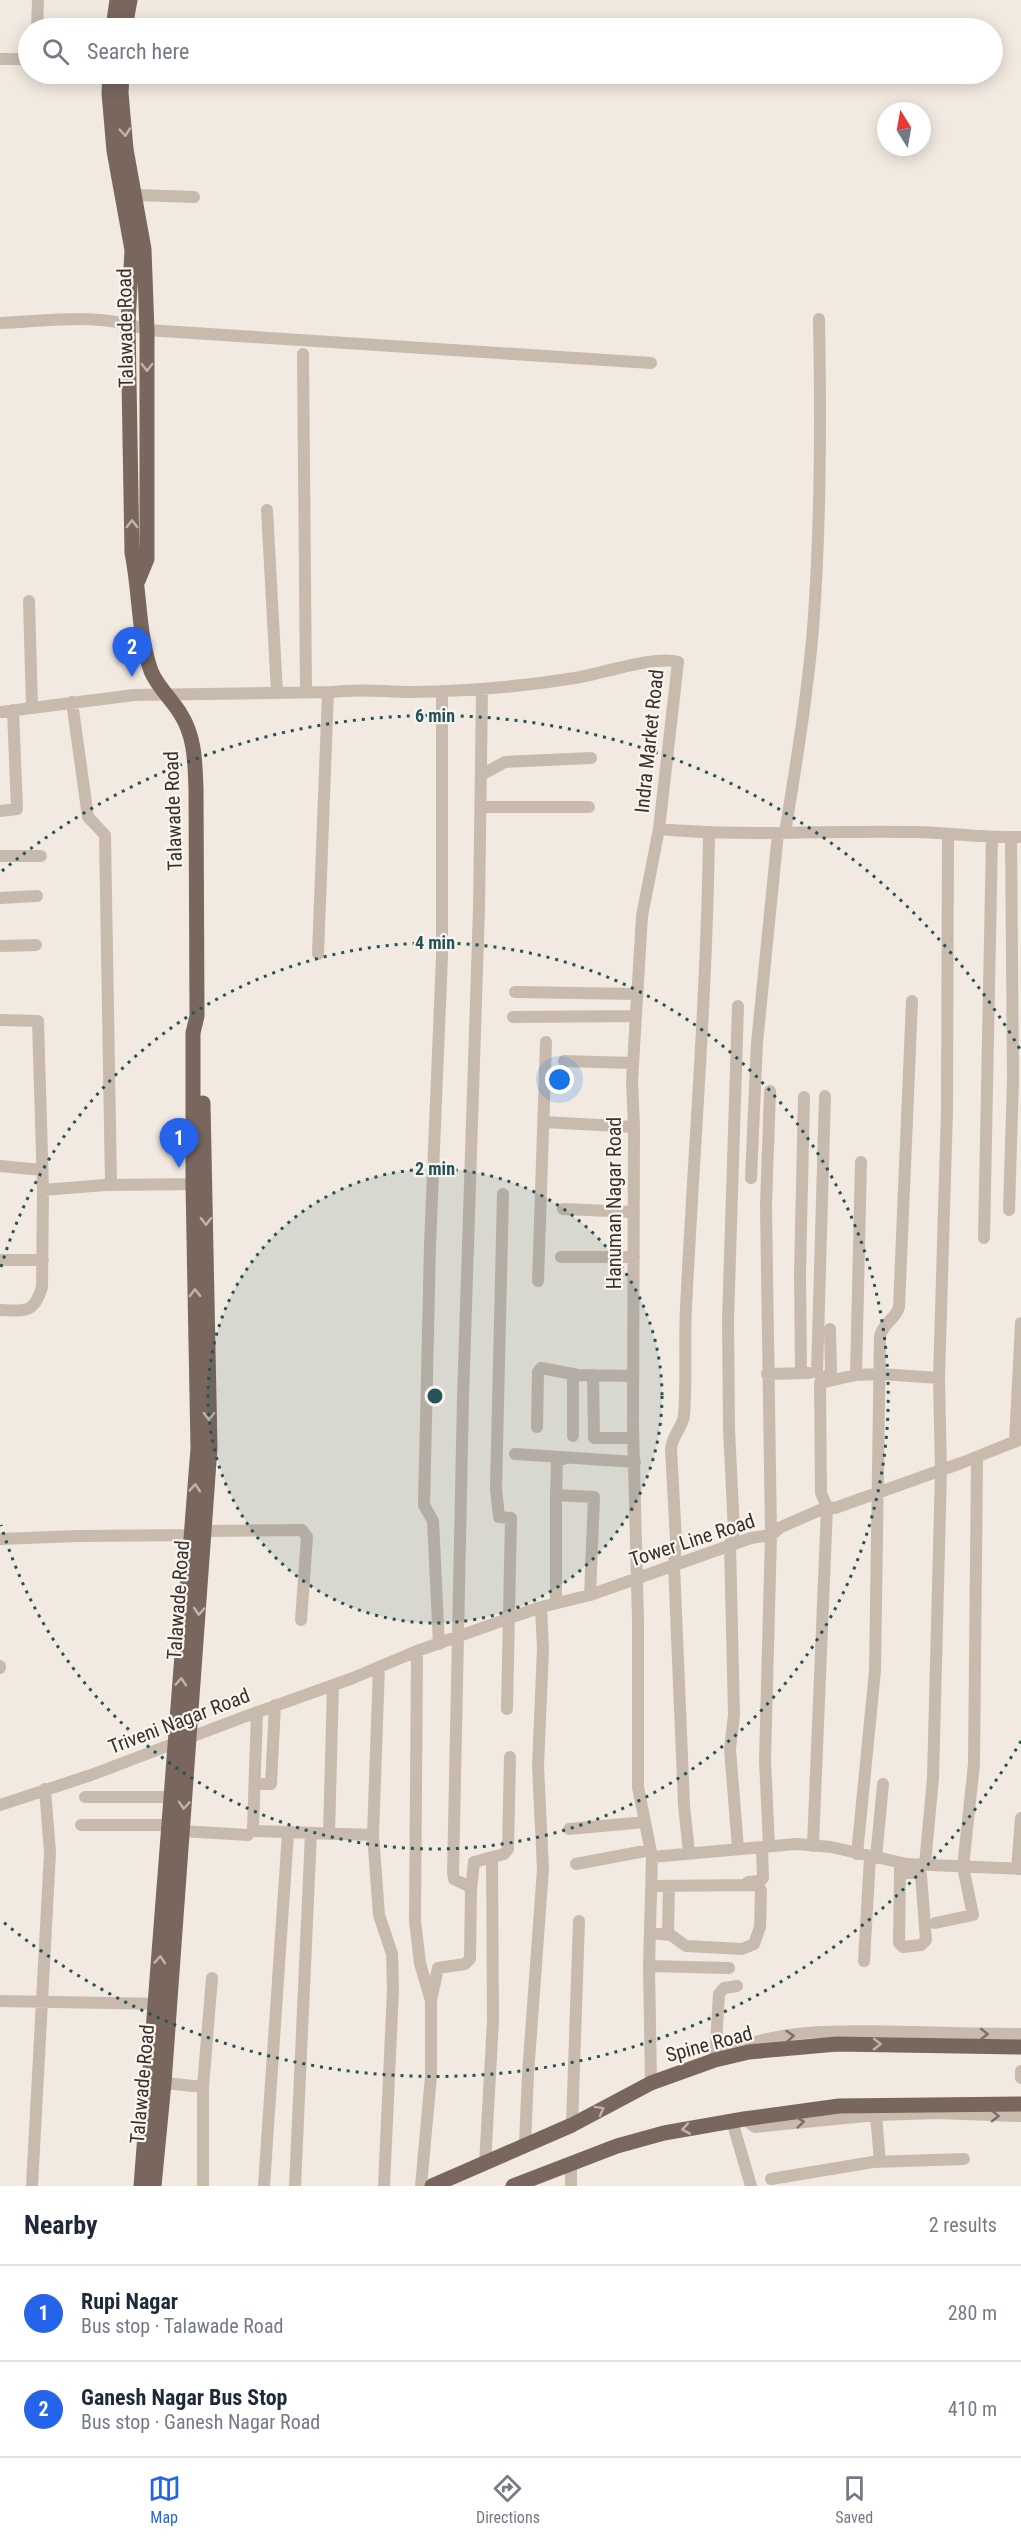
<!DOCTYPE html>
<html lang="en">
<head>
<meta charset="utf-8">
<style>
  :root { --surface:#fff; --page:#f6f6f7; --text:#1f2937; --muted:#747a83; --line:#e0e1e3; --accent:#2563eb }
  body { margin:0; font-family:"Roboto Condensed",sans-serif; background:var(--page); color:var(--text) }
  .compass { position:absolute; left:877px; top:102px; width:54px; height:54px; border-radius:50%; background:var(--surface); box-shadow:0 3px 15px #0003; rotate:349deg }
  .you { position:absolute; left:560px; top:1080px; width:21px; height:21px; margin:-15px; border:4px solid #fff; border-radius:50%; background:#1a73e8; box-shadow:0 0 0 9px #1a73e833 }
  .badge { display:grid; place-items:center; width:39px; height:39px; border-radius:50%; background:var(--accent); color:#fff; font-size:20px; font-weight:700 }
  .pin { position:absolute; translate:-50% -50px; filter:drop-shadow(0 2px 3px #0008) }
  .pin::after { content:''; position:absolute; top:32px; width:21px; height:18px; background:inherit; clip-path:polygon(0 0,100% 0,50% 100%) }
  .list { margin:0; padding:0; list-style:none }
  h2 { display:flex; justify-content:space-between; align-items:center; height:78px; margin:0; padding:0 24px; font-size:26px }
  h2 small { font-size:20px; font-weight:400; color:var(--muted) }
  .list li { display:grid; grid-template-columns:39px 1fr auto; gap:18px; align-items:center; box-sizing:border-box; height:96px; padding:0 24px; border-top:2px solid var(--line) }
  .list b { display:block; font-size:22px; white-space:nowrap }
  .list p { margin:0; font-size:20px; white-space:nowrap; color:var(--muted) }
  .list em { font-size:20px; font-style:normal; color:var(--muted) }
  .icon { flex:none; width:33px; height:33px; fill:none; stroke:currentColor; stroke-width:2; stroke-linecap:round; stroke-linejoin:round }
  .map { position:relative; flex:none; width:1021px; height:2186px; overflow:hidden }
  .search { position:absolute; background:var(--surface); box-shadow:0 3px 15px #0003; left:18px; right:18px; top:18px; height:66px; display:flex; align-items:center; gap:15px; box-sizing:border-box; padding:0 21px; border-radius:33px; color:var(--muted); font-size:22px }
  .sheet { height:270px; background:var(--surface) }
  nav { display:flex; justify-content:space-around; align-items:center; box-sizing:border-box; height:84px; border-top:2px solid var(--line); background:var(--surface); font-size:16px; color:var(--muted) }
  nav a { display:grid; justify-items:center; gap:3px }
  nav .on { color:var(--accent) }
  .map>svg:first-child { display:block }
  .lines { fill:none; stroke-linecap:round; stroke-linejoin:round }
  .minor { stroke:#c9baae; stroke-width:12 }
  .major { stroke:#79675e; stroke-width:15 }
  .oneway { stroke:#bfb5ad }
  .oneway2 { stroke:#7a6e66 }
  .ring { fill:none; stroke:#245457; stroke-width:3; stroke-dasharray:3 6 }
  .labels { text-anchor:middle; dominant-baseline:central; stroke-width:4.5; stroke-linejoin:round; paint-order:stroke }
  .street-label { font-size:20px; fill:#39302c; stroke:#f9f4ee }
  .centre { fill:#245457; stroke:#f9f4ee; stroke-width:3 }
  .ring-label { font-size:18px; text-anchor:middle; font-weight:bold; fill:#245457; stroke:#f9f4ee; stroke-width:4.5; stroke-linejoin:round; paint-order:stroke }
</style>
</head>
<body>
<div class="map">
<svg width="1021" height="2186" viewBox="0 0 1021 2186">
  <rect width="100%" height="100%" fill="#f2eae1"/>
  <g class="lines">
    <path class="minor" d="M37 28 38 0
      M0 59H28
      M136 195 194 197
      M0 323C48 321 101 312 147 330L651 363
      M303 354 306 692
      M267 510 277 693
      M29 601 32 707
      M72 702 88 817 105 835 111 1185
      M0 712 134 695 333 692C359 688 385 692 411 692 466 691 520 687 575 678 600 674 656 655 678 662L659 829 642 916 632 1081 634 1127 633 1425 638 1621V1787L652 1857 649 1966 651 2083
      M481 775 505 762 591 758
      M481 807H589
      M0 811 17 809 13 710
      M659 829C745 837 830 830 916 832 951 833 986 838 1021 837
      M785 833C796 765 807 698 813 629 821 526 821 422 819 319
      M0 856H41
      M0 898 37 896
      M0 946 36 945
      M318 954 328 692
      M515 992 637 994
      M513 1017 636 1016
      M0 1020 38 1021 43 1190
      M564 1061 633 1063
      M545 1122 634 1127
      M0 1166 42 1170
      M751 1178 757 1043 778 833
      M503 1194 496 1489 499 1517 511 1518 507 1709
      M563 1209 634 1212
      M1009 1210 1013 1079 1011 838
      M984 1238 992 838
      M561 1257H634
      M0 1260H43
      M538 1281 546 1042
      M0 1310C25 1311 34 1314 42 1287L43 1190 105 1185 201 1184
      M830 1329 831 1372 820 1383 856 1375 881 1374 939 1378
      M801 1373 800 1273 804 1097
      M817 1373 825 1096
      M767 1374 809 1373
      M593 1375 594 1438H633
      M856 1375 861 1162
      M537 1427 538 1372 541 1368 578 1375 633 1376
      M573 1436V1374
      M1015 1442 1021 1323
      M515 1454 635 1462
      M556 1495 557 1461 566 1458
      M204 1531 302 1530 307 1537 301 1620
      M0 1539 78 1536 200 1535
      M556 1603V1495L594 1497 590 1595
      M439 1644 433 1521 424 1505 430 1246 442 957V691
      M417 1651 415 1921 420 1963 431 2001V2076L421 2186
      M379 1667 373 1835 379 1915 392 1954 393 1990 384 2186
      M0 1668V1666
      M257 1712 253 1829 256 1831 373 1835
      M255 1784H271L275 1705
      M85 1797H173
      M0 1805 91 1775 241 1718 353 1678 417 1651 541 1607 590 1595 751 1538 771 1535 781 1527 827 1507 835 1508 964 1462 1021 1439
      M81 1825H171
      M569 1829 645 1822
      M182 1831 248 1835
      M329 1834 333 1685
      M769 1846 765 1760 771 1535 766 1205 770 1091
      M813 1846 827 1507 821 1493 820 1383
      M738 1848 730 1749 734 1715 730 1545 734 1531 729 1429 728 1320 738 1006
      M689 1853 684 1805 674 1565 676 1540 671 1449C672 1436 682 1428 684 1416 687 1380 684 1343 686 1307 694 1149 707 991 709 833
      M857 1854 875 1671 880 1336C883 1323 896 1319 899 1307L912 1001
      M652 1857 796 1844 831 1847 907 1864 1021 1869
      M876 1858 883 1784
      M576 1864 650 1850
      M925 1864 933 1778 941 1471 939 1378 947 1110 948 835
      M1017 1869 1021 1818
      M900 1873H919L921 1875 926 1940 921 1945 903 1947 899 1943 900 1870V1863
      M748 1882 760 1881 763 1878 762 1847
      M471 1890 474 1862 504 1854 508 1849 510 1757
      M935 1923 973 1915 963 1867 974 1764 977 1458
      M650 1933 671 1935 686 1946 742 1949 754 1944 760 1927 761 1891 759 1887 754 1885 651 1886
      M668 1934 669 1886
      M864 1961 870 1857
      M649 1966 729 1968
      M0 2001 164 2004
      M431 2001 438 1968 465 1964 470 1959 471 1890 468 1886 454 1879 453 1873 463 1398 479 909 482 690
      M726 2054C778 2026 854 2031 911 2032 948 2033 984 2034 1021 2034
      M715 2060 719 1994 724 1988 737 1986
      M1021 2071V2078
      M164 2083 203 2087
      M876 2115 880 2162
      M744 2119 755 2127 876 2115 936 2113 1021 2116
      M732 2121 751 2186
      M572 2125 579 1921
      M525 2144 528 2074 543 1869 538 1766 543 1649 541 1607
      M571 2163V2186
      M485 2164 493 2021 492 1857
      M771 2179 873 2162 964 2159
      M32 2186 50 1853 45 1789
      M203 2186V2087L212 1978
      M264 2186 288 1833
      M295 2186 311 1833"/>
    <path class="major" d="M113 28 117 0
      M125 28 130 0
      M110 74 109 93 114 151 132 250 128 323 132 553C140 592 138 634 151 671 157 686 172 700 180 713 195 736 195 762 196 789L197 1016 193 1033V1184L198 1448 141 2186
      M122 74 121 93 126 149 144 249 147 330V559L138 581
      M154 2186 164 2083 210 1448 203 1103
      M432 2186 572 2125 651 2083 715 2060 749 2052 837 2044 1021 2047
      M513 2186 617 2146 664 2133 744 2119 839 2106 1021 2104"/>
  </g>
  <defs><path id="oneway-chevron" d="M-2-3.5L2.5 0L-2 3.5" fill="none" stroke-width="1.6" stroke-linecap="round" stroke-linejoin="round" transform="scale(1.5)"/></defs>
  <g class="oneway">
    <use href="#oneway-chevron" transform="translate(125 132) rotate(85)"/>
    <use href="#oneway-chevron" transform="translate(147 367) rotate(90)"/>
    <use href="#oneway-chevron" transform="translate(132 524) rotate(-90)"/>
    <use href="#oneway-chevron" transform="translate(206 1221) rotate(89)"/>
    <use href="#oneway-chevron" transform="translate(195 1293) rotate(-91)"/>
    <use href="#oneway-chevron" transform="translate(209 1416) rotate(89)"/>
    <use href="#oneway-chevron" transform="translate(195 1488) rotate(-86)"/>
    <use href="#oneway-chevron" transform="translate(199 1611) rotate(94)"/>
    <use href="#oneway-chevron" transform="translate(181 1682) rotate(-86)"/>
    <use href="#oneway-chevron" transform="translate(184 1805) rotate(94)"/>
    <use href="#oneway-chevron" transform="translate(160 1960) rotate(-86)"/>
    <use href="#oneway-chevron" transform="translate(877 2044) rotate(1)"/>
    <use href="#oneway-chevron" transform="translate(600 2110) rotate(-29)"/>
    <use href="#oneway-chevron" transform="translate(686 2129) rotate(170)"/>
  </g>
  <g class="oneway2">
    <use href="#oneway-chevron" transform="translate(984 2034) rotate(1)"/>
    <use href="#oneway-chevron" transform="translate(790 2036) rotate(-5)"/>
    <use href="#oneway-chevron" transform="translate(995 2116) rotate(1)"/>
    <use href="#oneway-chevron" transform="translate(800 2122) rotate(-6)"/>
  </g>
  <circle cx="435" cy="1396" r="227" fill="#245457" fill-opacity=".12"/>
  <g class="ring">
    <circle cx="435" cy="1396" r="227"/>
    <path d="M1 1267A453 453 0 1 1 1 1525"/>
    <path d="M1021 1741A680 680 0 0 1 2 1921M2 871A680 680 0 0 1 1021 1051"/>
  </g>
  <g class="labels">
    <g class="street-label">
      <text transform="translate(125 328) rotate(-91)">Talawade Road</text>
      <text transform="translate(649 741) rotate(-84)">Indra Market Road</text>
      <text transform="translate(173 811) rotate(-92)">Talawade Road</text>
      <text transform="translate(614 1203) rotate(-90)">Hanuman Nagar Road</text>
      <text transform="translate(692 1540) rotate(-18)">Tower Line Road</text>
      <text transform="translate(178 1600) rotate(-86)">Talawade Road</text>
      <text transform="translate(179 1721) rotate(-21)">Triveni Nagar Road</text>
      <text transform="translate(709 2044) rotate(-15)">Spine Road</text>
      <text transform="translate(142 2084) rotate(-85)">Talawade Road</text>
    </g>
  </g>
  <circle cx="435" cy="1396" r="9" class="centre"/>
  <g class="ring-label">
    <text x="435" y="722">6 min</text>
    <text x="435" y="949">4 min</text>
    <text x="435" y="1175">2 min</text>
  </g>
</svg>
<svg class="compass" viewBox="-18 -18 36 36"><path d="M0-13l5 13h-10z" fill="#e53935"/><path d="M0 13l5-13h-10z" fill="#747a83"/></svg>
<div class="you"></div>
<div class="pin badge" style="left:179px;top:1168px">1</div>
<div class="pin badge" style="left:132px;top:677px">2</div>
<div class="search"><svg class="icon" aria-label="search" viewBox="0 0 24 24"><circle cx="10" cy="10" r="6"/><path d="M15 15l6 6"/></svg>Search here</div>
</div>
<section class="sheet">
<h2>Nearby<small>2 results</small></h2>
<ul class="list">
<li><span class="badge">1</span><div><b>Rupi Nagar</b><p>Bus stop · Talawade Road</p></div><em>280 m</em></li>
<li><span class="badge">2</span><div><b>Ganesh Nagar Bus Stop</b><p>Bus stop · Ganesh Nagar Road</p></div><em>410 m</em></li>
</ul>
</section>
<nav>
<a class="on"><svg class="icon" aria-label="map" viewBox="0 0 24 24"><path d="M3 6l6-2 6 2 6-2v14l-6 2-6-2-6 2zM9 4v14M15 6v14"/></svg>Map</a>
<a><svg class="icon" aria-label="directions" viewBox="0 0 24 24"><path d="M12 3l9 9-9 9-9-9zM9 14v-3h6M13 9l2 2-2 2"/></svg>Directions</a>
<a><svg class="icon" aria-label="saved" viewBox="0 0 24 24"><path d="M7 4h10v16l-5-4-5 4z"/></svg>Saved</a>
</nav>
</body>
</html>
